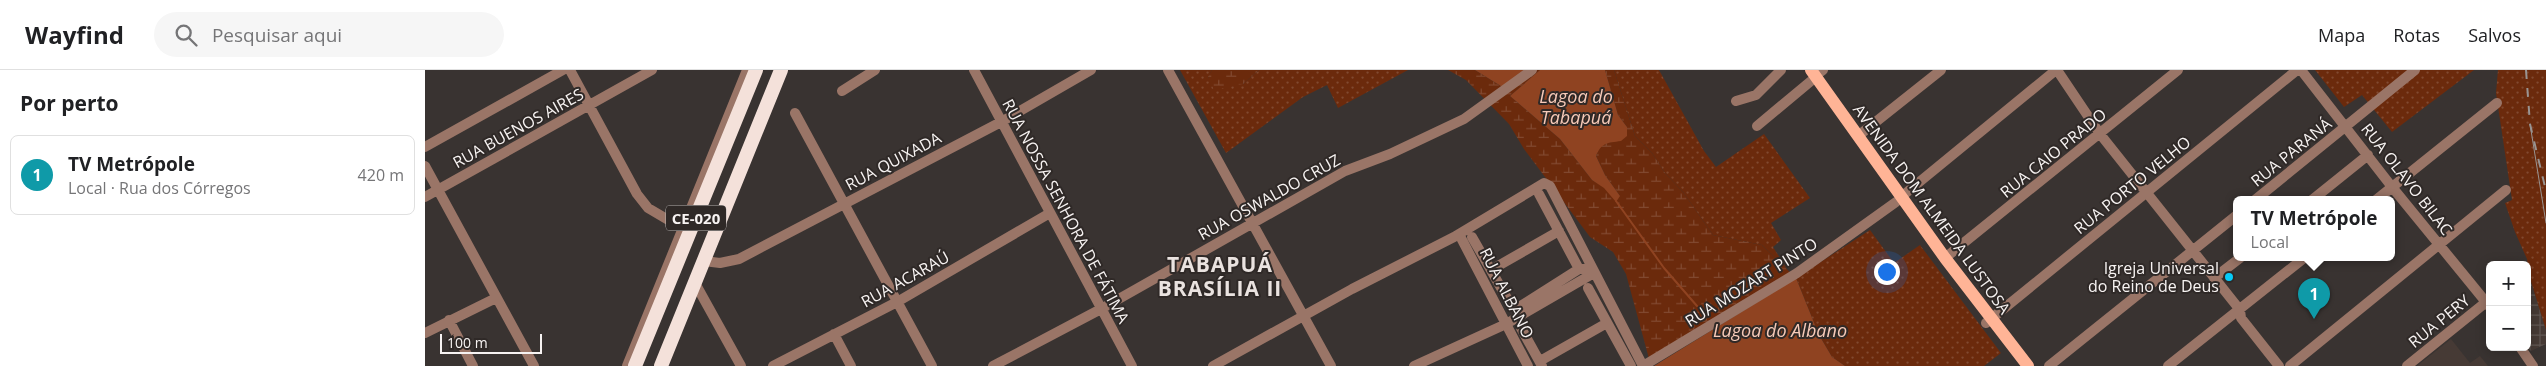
<!DOCTYPE html>
<html lang="pt">
<head>
<meta charset="utf-8">
<style>
  :root { --surface:#fff; --page:#f6f6f6; --text:#202124; --muted:#757577; --line:#e0e0e0; --accent:#2563eb }
  body { margin:0; font-family:"Open Sans",sans-serif; background:var(--page); color:var(--text) }
  .controls { position:absolute; right:15px; bottom:15px; display:grid; overflow:hidden; border-radius:8px; box-shadow:0 2px 12px #0003 }
  .controls button { width:45px; height:45px; display:grid; place-items:center; padding:0; border:0; border-bottom:1px solid var(--line); background:var(--surface); color:var(--text); font:25px sans-serif }
  .scale { position:absolute; left:15px; bottom:12px; width:102px; box-sizing:border-box; padding-left:5px; border:2px solid #f7f3f2; border-top:0; font-size:14px; line-height:18px; white-space:nowrap; color:#f7f3f2; -webkit-text-stroke:4px #2f2927; paint-order:stroke }
  .you { position:absolute; left:1461px; top:201px; width:18px; height:18px; margin:-12px; border:4px solid #fff; border-radius:50%; background:#1a73e8; box-shadow:0 0 0 8px #1a73e833 }
  .badge { display:grid; place-items:center; width:32px; height:32px; border-radius:50%; background:var(--accent); color:#fff; font-size:16px; font-weight:700 }
  .pin { position:absolute; translate:-50% -41px; filter:drop-shadow(0 1px 2px #0008) }
  .pin::after { content:''; position:absolute; top:26px; width:18px; height:15px; background:inherit; clip-path:polygon(0 0,100% 0,50% 100%) }
  .popup { position:absolute; left:1808px; top:126px; width:162px; height:65px; box-sizing:border-box; display:grid; place-content:center; border-radius:8px; background:var(--surface); filter:drop-shadow(0 1px 4px #0005); font-size:16px; white-space:nowrap; color:var(--muted) }
  .popup b { font-size:19px; color:var(--text) }
  .popup::after { content:''; position:absolute; left:50%; top:100%; margin-left:-10px; border:10px solid transparent; border-top-color:var(--surface) }
  .list { margin:0; padding:0; list-style:none }
  h2 { display:flex; justify-content:space-between; align-items:center; height:65px; margin:0; padding:0 20px; font-size:21px }
  h2 small { font-size:16px; font-weight:400; color:var(--muted) }
  .list li { display:grid; grid-template-columns:32px 1fr auto; gap:15px; align-items:center; box-sizing:border-box; height:80px; margin:0 10px 10px; padding:0 10px; border:1px solid var(--line); border-radius:8px }
  .list b { display:block; font-size:19px; white-space:nowrap }
  .list p { margin:0; font-size:16px; white-space:nowrap; color:var(--muted) }
  .list em { font-size:16px; font-style:normal; color:var(--muted) }
  .icon { flex:none; width:28px; height:28px; fill:none; stroke:currentColor; stroke-width:2; stroke-linecap:round; stroke-linejoin:round }
  .map { position:relative; flex:none; width:2121px; height:296px; overflow:hidden }
  header { display:flex; align-items:center; gap:30px; box-sizing:border-box; height:70px; padding:0 25px; background:var(--surface); border-bottom:1px solid var(--line) }
  header strong { font-size:24px }
  nav { display:flex; gap:28px; margin-inline-start:auto; font-size:18px }
  .search { width:350px; height:45px; background:var(--page); display:flex; align-items:center; gap:12px; box-sizing:border-box; padding:0 18px; border-radius:28px; color:var(--muted); font-size:19px }
  main { display:flex }
  aside { flex:1; background:var(--surface) }
  .map>svg:first-child { display:block }
  .built { fill:#463a35 }
  .industrial { fill:url(#industrial-grid) }
  .grass { fill:url(#grass-dots) }
  .wetland { fill:url(#wetland-marsh) }
  .water { fill:#8f4321 }
  .lines { fill:none; stroke-linecap:round; stroke-linejoin:round }
  .stream { stroke:#8f4321; stroke-width:2 }
  .minor { stroke:#9a7567; stroke-width:10 }
  .major { stroke:#ffb496; stroke-width:12 }
  .highway { stroke:#f4e1da; stroke-width:14 }
  .tram { stroke:#999492; stroke-width:1 }
  .rail { stroke:#999492; stroke-width:2; stroke-dasharray:9 9; stroke-linecap:butt }
  .poi-dot { fill:#07cbf9; stroke:#2f2927; stroke-width:2 }
  .labels { text-anchor:middle; dominant-baseline:central; stroke-width:4; stroke-linejoin:round; paint-order:stroke }
  .shield { fill:#2f2927; stroke:#bbb6b5; stroke-width:1 }
  .shield-label { font-size:15px; font-weight:bold; fill:#f7f3f2 }
  .street-label { font-size:16px; fill:#f7f3f2; stroke:#2f2927 }
  .poi-label { font-size:16px; fill:#f7f3f2; stroke:#2f2927; text-anchor:end }
  .water-label { font-size:18px; font-style:italic; fill:#f7cab8; stroke:#2f2927 }
  .district-label { font-size:21px; font-weight:bold; letter-spacing:1px; fill:#eae3e0; stroke:#2f2927 }
</style>
</head>
<body>
<header>
<strong>Wayfind</strong>
<div class="search"><svg class="icon" aria-label="search" viewBox="0 0 24 24"><circle cx="10" cy="10" r="6"/><path d="M15 15l6 6"/></svg>Pesquisar aqui</div>
<nav><a>Mapa</a><a>Rotas</a><a>Salvos</a></nav>
</header>
<main>
<aside>
<h2>Por perto<small></small></h2>
<ul class="list">
<li><span class="badge" style="background:#0f9aa8">1</span><div><b>TV Metrópole</b><p>Local · Rua dos Córregos</p></div><em>420 m</em></li>
</ul>
</aside>
<div class="map">
<svg width="2121" height="296" viewBox="0 0 2121 296">
  <defs>
    <pattern id="industrial-grid" width="8" height="8" patternUnits="userSpaceOnUse" patternTransform="scale(1.25)"><rect width="8" height="8" fill="#463a35"/><path d="M0 4h8M4 0v8" fill="none" stroke="#615753"/></pattern>
    <pattern id="grass-dots" width="8" height="8" patternUnits="userSpaceOnUse" patternTransform="scale(1.25)"><rect width="8" height="8" fill="#6b2a0c"/><path d="M2 2h.1M6 6h.1" fill="none" stroke="#814930" stroke-width="1.8" stroke-linecap="round"/></pattern>
    <pattern id="wetland-marsh" width="20" height="14" patternUnits="userSpaceOnUse" patternTransform="scale(1.25)"><rect width="20" height="14" fill="#6b2a0c"/><path d="M1 5h8M5 5V1M11 12h8M15 12V8" fill="none" stroke="#814930"/></pattern>
  </defs>
  <rect width="100%" height="100%" fill="#393331"/>
  <path class="built" d="M2026 269 2045 293 2055 286 2063 296H1992Z"/>
  <path class="industrial" d="M2104 205 2121 260V274L2106 281 2102 277Z"/>
  <path class="grass" d="M755 0H787L783 8 818 14 834 0H983L913 38 902 15 878 27 801 83Z
    M1189 0H1234L1279 81 1291 97 1339 64 1385 128 1346 153 1356 170 1348 177 1362 199 1337 175 1288 165 1258 122 1240 103 1227 83 1210 66Z
    M1890 0H2049L1967 62 1937 25 1919 37Z
    M2073 0H2121V260L2104 205 2102 189 2090 162 2080 133 2087 130 2071 23Z
    M1445 160 1469 193 1495 175 1576 283 1559 296H1420L1407 287 1394 265 1371 208Z"/>
  <path class="wetland" d="M787 0H834L818 14 789 20 783 7Z
    M1023 0H1050L1079 18 1100 0H1115L1085 26 1135 69 1167 110 1195 126 1180 105 1171 86C1175 76 1177 72 1188 72L1202 57 1193 45 1180 0H1189L1210 66 1227 83 1240 103 1258 122 1288 165 1337 175 1371 208 1226 296 1201 204 1188 182 1165 167 1099 79 1084 54 1041 10Z"/>
  <path class="water" d="M1050 0H1100L1079 18Z
    M1115 0H1180L1193 45 1202 57V66L1196 71C1182 73 1177 72 1171 86L1180 105 1195 126 1191 132 1179 118 1167 110 1135 69 1085 26Z
    M1371 208 1394 265 1407 287 1420 296H1229Z"/>
  <g class="lines">
    <path class="stream" d="M1191 131 1239 198 1272 236"/>
    <path class="minor" d="M145 0 212 124 223 138 262 161
      M549 0 707 296
      M743 0 906 296
      M1632 0 1675 64 1815 240 1816 248 1854 296
      M1876 0 1967 117 2065 237
      M1390 6 1398 0
      M417 21 450 0
      M1311 31 1331 25 1356 0
      M370 43 507 296
      M1332 56 1386 11
      M1433 66 1516 0
      M0 77 138 0
      M0 96 109 296
      M1114 124 1154 199H1159
      M0 127 227 0
      M1476 127 1631 0
      M1830 130 1990 0
      M1887 130 1943 85
      M1951 130 2072 33
      M1034 164 1103 296
      M1047 167 1087 237H1094L1154 199
      M1520 188 1753 0
      M279 191 295 193 314 189 576 52 666 0
      M1066 200 1134 161
      M1789 208 1815 188
      M270 213 316 296
      M1163 218 1206 296
      M24 250 48 296
      M1561 253 1872 0
      M1096 258 1117 296
      M0 263 71 228
      M409 264 426 296
      M2095 277 2108 296
      M1115 291 1182 253
      M202 296 322 0
      M348 296 472 232 625 143
      M568 296 676 239 920 101 965 84 1039 49 1107 0
      M788 296 927 219 1029 167 1119 113 1125 116 1218 296
      M989 296 1081 254 1169 203
      M1218 296 1372 203 1471 132
      M1624 296 1812 145
      M1743 296 1879 188
      M1865 296 2081 120
      M1982 296 2065 229"/>
    <path class="major" d="M1386 0 1520 188 1603 296"/>
    <path class="highway" d="M210 296 331 0
      M236 296 356 0"/>
    <path class="tram" d="M2105 54 2121 153"/>
    <path class="rail" d="M2101 0 2105 54 2121 121"/>
  </g>
  <circle class="poi-dot" cx="1804" cy="207" r="5"/>
  <g class="labels">
    <rect class="shield" x="241" y="135.5" width="60" height="25" rx="4"/>
    <g class="shield-label">
      <text x="271" y="148">CE-020</text>
    </g>
    <g class="street-label">
      <text transform="translate(93 58) rotate(-29)">RUA BUENOS AIRES</text>
      <text transform="translate(1866 82) rotate(-39)">RUA PARANÁ</text>
      <text transform="translate(1628 83) rotate(-39)">RUA CAIO PRADO</text>
      <text transform="translate(468 91) rotate(-28)">RUA QUIXADA</text>
      <text transform="translate(1982 109) rotate(52)">RUA OLAVO BILAC</text>
      <text transform="translate(1707 115) rotate(-39)">RUA PORTO VELHO</text>
      <text transform="translate(844 127) rotate(-29)">RUA OSWALDO CRUZ</text>
      <text transform="translate(1507 139) rotate(54)">AVENIDA DOM ALMEIDA LUSTOSA</text>
      <text transform="translate(641 141) rotate(62)">RUA NOSSA SENHORA DE FÁTIMA</text>
      <text transform="translate(480 209) rotate(-29)">RUA ACARAÚ</text>
      <text transform="translate(1326 212) rotate(-32)">RUA MOZART PINTO</text>
      <text transform="translate(1082 223) rotate(63)">RUA ALBANO</text>
      <text transform="translate(2014 251) rotate(-39)">RUA PERY</text>
    </g>
    <g class="poi-label">
      <text x="1794" y="198">Igreja Universal<tspan x="1794" dy="18">do Reino de Deus</tspan></text>
    </g>
    <g class="water-label">
      <text x="1151" y="26">Lagoa do<tspan x="1151" dy="21">Tabapuá</tspan></text>
      <text x="1355" y="260">Lagoa do Albano</text>
    </g>
    <g class="district-label">
      <text x="795" y="194">TABAPUÁ<tspan x="795" dy="24">BRASÍLIA II</tspan></text>
    </g>
  </g>
</svg>
<div class="controls">
<button>+</button>
<button>−</button>
</div>
<div class="scale">100 m</div>
<div class="you"></div>
<div class="pin badge" style="left:1889px;top:249px;background:#0f9aa8">1</div>
<div class="popup"><b>TV Metrópole</b>Local</div>
</div>
</main>
</body>
</html>
